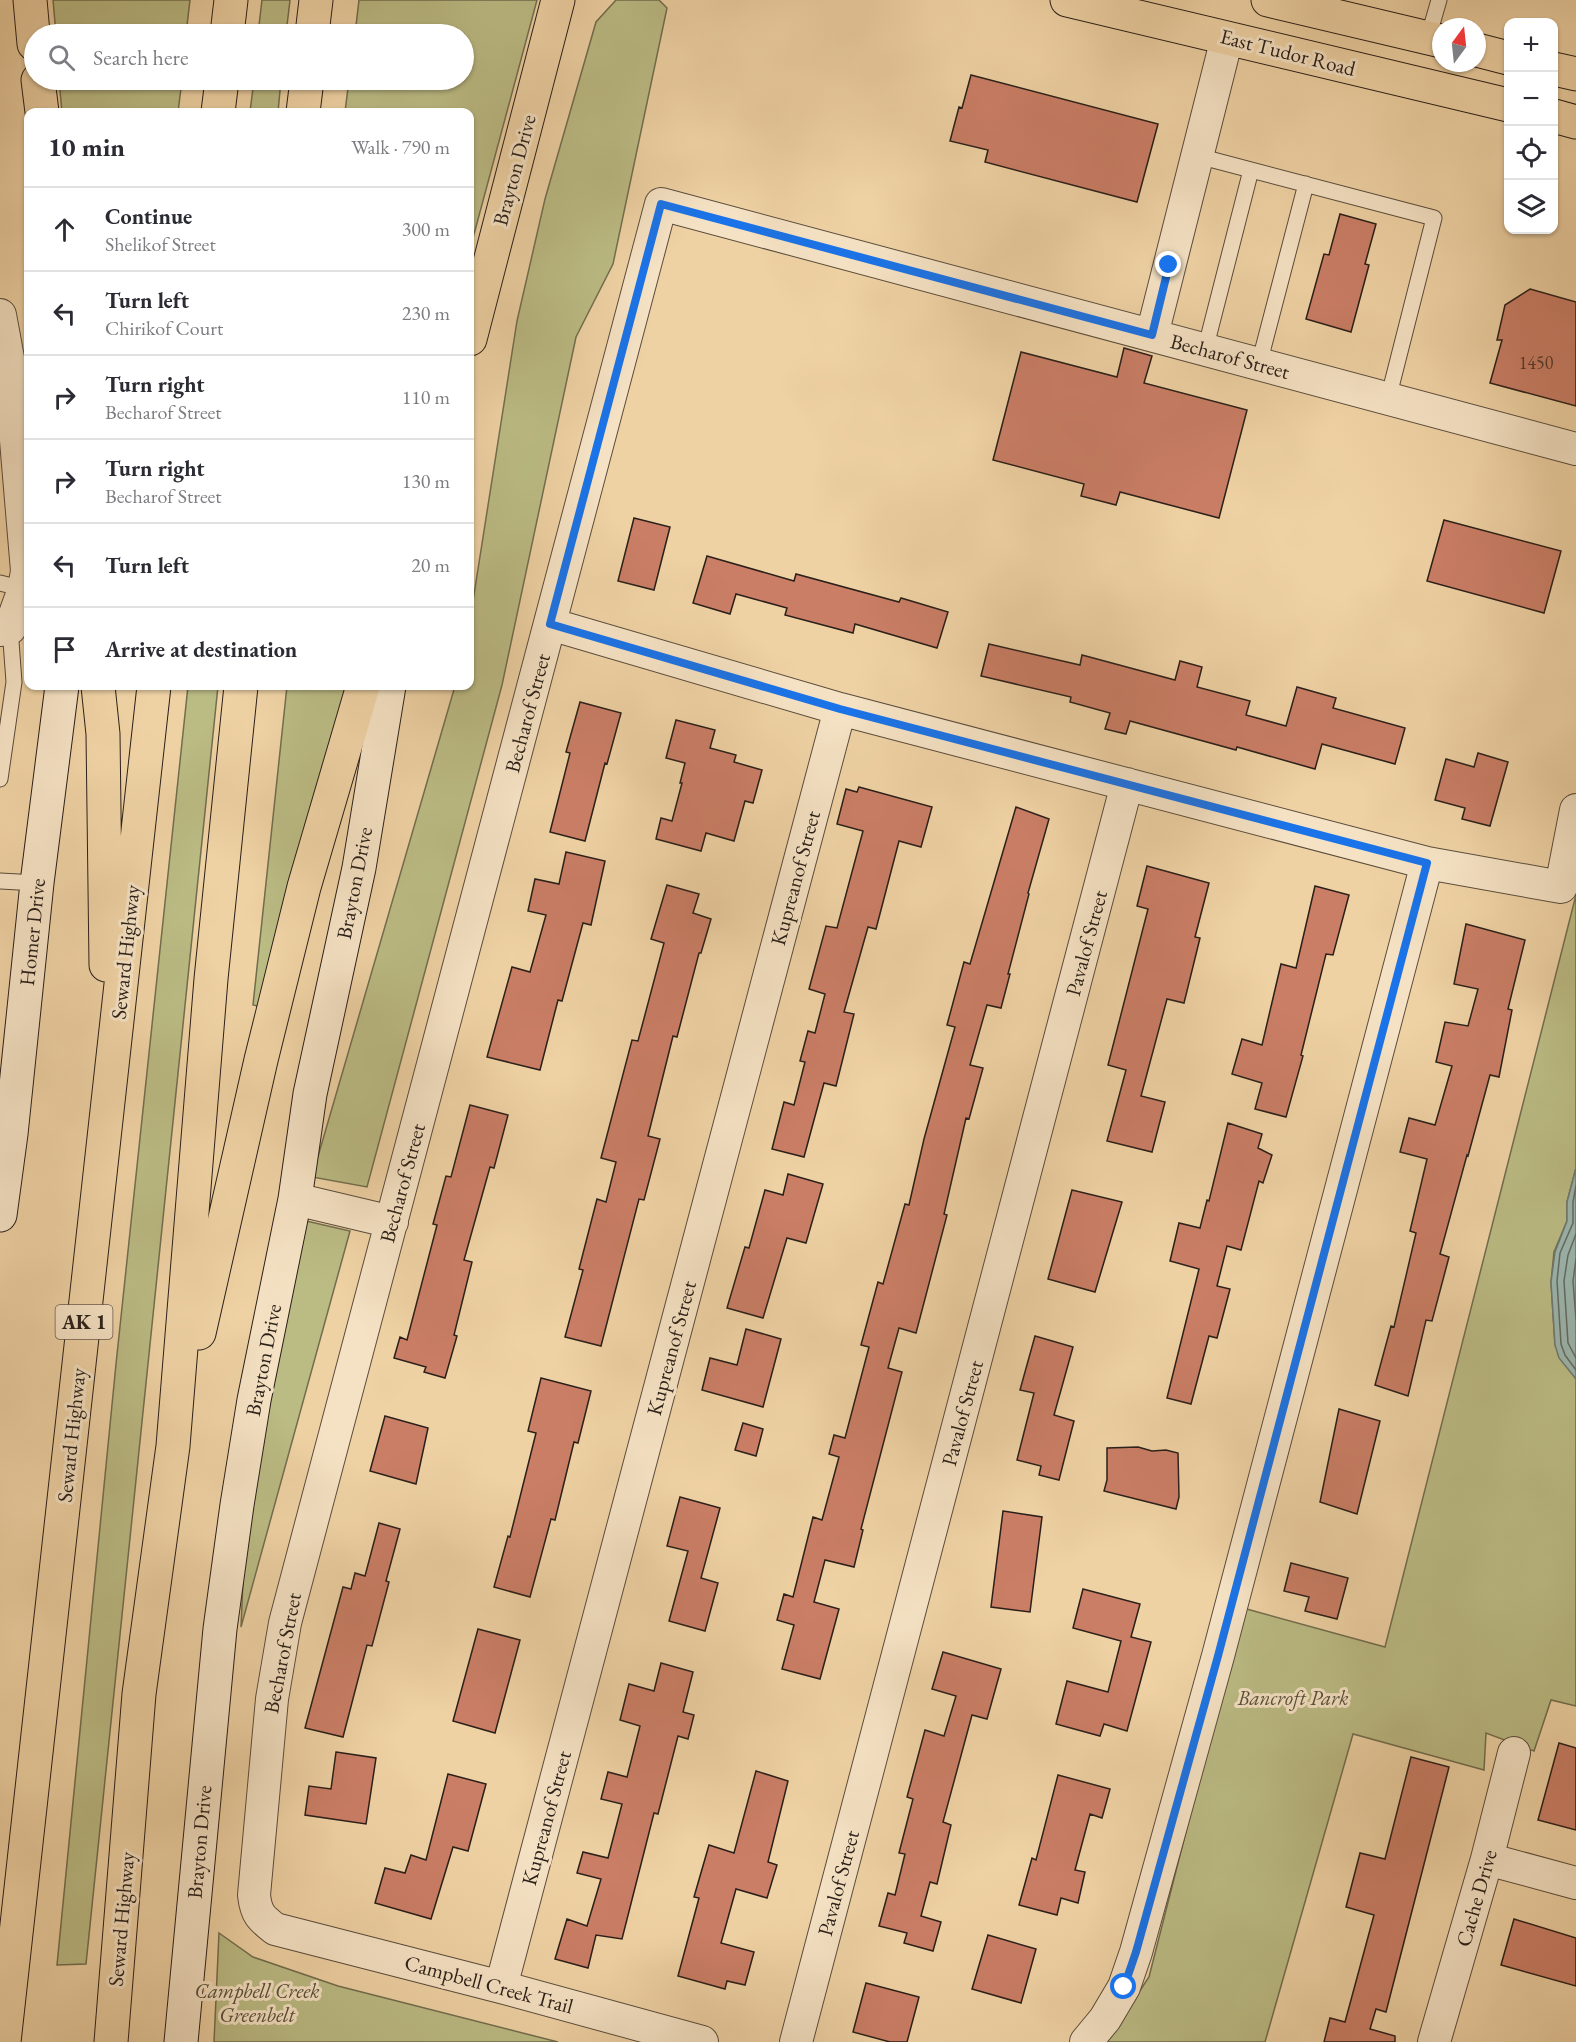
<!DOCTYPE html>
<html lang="en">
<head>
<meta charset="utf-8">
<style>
  :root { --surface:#fff; --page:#f7f7f7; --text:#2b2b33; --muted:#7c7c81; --line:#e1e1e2 }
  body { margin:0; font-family:"EB Garamond",serif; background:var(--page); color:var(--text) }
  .controls { position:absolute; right:18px; top:18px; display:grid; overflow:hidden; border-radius:12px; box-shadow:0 2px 4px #0004 }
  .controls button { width:54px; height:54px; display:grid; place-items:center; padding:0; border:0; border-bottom:2px solid var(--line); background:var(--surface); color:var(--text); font:30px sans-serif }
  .compass { position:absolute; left:1432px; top:18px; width:54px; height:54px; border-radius:50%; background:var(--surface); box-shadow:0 2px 4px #0004; rotate:15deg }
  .stop { position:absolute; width:18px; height:18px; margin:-14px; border:4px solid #1a73e8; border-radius:50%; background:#fff }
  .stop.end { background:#1a73e8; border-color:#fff; box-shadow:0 2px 6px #0008 }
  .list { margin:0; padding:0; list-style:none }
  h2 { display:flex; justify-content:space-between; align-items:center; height:78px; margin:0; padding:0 24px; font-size:26px }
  h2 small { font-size:20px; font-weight:400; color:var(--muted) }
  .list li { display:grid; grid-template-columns:39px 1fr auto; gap:18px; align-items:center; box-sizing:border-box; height:84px; padding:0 24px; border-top:2px solid var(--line) }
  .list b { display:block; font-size:22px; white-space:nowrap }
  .list p { margin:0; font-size:20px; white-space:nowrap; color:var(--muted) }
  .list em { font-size:20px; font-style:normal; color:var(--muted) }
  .icon { flex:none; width:33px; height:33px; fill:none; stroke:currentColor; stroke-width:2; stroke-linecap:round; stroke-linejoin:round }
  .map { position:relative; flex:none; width:1576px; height:2042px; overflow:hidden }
  .search { position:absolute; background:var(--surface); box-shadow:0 2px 4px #0004; left:24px; top:24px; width:450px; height:66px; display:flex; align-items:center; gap:15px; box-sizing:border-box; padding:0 21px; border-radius:33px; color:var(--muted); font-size:22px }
  .panel { position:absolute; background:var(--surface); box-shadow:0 2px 4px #0004; left:24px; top:108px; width:450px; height:582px; border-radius:12px }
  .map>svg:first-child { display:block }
  .green { fill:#bbbb84; stroke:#726d4e; stroke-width:1.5 }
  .water { fill:#9cb6ae; stroke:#6e7a72; stroke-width:1.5 }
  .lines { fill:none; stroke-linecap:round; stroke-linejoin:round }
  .shore { stroke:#636a64; stroke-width:1.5 }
  .building { fill:#ca7e66; stroke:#2a1f19; stroke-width:1.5 }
  .service-casing { stroke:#5b4c3c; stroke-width:17 }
  .minor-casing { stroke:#5b4c3c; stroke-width:34 }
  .secondary-casing { stroke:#2a1f19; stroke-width:35 }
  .primary-casing { stroke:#2a1f19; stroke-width:35 }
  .motorway-casing { stroke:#2a1f19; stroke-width:35 }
  .service { stroke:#f5e2c4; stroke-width:15 }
  .minor { stroke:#f5e2c4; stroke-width:32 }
  .secondary { stroke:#f5e2c4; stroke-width:33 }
  .primary { stroke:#efd2a4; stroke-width:33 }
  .motorway { stroke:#efd2a4; stroke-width:33 }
  .route { stroke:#1a73e8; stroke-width:8 }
  .labels { text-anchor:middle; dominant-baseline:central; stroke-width:6; stroke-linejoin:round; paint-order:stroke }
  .number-label { font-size:18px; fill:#52372c }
  .shield { fill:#f5e2c4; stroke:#675a4c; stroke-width:1.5 }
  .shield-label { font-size:20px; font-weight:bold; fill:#2a1f19 }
  .street-label { font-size:21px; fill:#2a1f19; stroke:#f5e2c4 }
  .park-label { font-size:21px; font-style:italic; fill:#564e39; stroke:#f5e2c4 }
</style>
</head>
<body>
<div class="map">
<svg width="1576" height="2042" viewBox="0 0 1576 2042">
  <rect width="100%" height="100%" fill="#efd2a4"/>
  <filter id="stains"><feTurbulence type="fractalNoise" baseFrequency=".00333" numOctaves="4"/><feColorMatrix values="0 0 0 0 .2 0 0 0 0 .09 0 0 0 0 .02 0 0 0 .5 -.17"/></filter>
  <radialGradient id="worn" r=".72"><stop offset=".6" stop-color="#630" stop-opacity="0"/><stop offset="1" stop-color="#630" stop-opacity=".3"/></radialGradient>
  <path class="green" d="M53 0H190L186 34H56Z
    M262 0H290L286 34H258Z
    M359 0H537L470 249V112H345L349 80H464V34H355Z
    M616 0H659L667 8 613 264 576 337 502 685 367 1187 312 1177 455 686H470V620L517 321 545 199 596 22Z
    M59 80H182L178 112H62Z
    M254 80H281L278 112H250Z
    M188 686H218L86 1964 57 1965 116 1364Z
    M287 686H351L263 1007 253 1005Z
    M1576 895V1168L1567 1202V1221L1554 1252 1551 1282 1555 1345 1576 1379V1706L1551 1700 1534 1751 1486 1733 1484 1770 1353 1734 1265 2042H1106L1149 1977 1243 1608 1385 1647Z
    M302 1220 350 1231 241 1627 246 1510Z
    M219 1933 253 1957 338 1986 558 2042H214Z"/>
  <path class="water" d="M1576 1168V1379L1559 1358 1555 1345 1551 1282 1555 1252 1567 1221V1202Z"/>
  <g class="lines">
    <path class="shore" d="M1576 1186 1573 1202V1223L1560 1253 1557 1281 1561 1344 1565 1355 1576 1370
      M1576 1234 1568 1255 1564 1281 1568 1343 1576 1358
      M1576 1259 1573 1281 1576 1319"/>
  </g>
  <path class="building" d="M971 75 1158 124 1137 202 985 162 988 150 950 141 959 107 962 108Z
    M1340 214 1376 224 1365 264 1369 265 1351 332 1306 319 1324 254 1329 255Z
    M1530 289 1576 302V406L1490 383 1502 340H1497L1505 305Z
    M1124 348 1152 356 1144 383 1247 410 1219 518 1120 492 1116 505 1081 496 1084 484 993 460 1021 352 1117 377Z
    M634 518 670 527 654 590 618 581Z
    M1444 520 1561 551 1544 613 1427 581Z
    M707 556 794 581 796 574 899 602 901 598 948 612 937 648 855 624 853 633 785 615 787 608 736 594 730 614 693 603Z
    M989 644 1080 665 1082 655 1175 680 1180 661 1202 667 1197 687 1250 701 1246 715 1286 726 1297 687 1336 698 1333 708 1405 728 1395 764 1322 744 1315 769 1237 747 1236 750 1130 721 1126 734 1105 729 1110 713 1070 702 1071 697 981 676Z
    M580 702 621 713 607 764 605 763 585 841 550 832 570 753 566 752Z
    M676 720 715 730 710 748 736 755 734 762 762 770 753 803 745 801 734 841 706 833 701 851 656 839 661 818 672 821 682 783H680L685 763 666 758Z
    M1478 753 1508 762 1490 826 1462 819 1465 808 1435 800 1446 759 1474 767Z
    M859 787 932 807 921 847 899 841 876 929 868 927 844 1012 854 1014 836 1086 824 1083 804 1157 772 1149 784 1102 794 1105 805 1062 800 1061 808 1031 815 1033 825 994 809 989 826 926 837 928 863 831 837 824 846 789 857 792Z
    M1016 807 1049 819 1028 893 1029 894 1008 974H1010L1001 1008 987 1005 970 1065 983 1068 969 1119 966 1118 944 1214 947 1215 916 1333 899 1328 888 1368 902 1372 861 1529 863 1530 854 1567 825 1560 814 1602 839 1609 820 1679 782 1669 794 1625 777 1620 784 1594 793 1597 813 1517 822 1520 839 1457 829 1454 834 1435 845 1438 869 1347 861 1345 878 1282 883 1284 905 1204 909 1205 924 1139 955 1027 947 1025 964 962 970 964Z
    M566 852 605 861 591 925 583 923 562 1001 558 1000 540 1070 487 1057 512 967 530 972 546 915 528 911 535 879 559 884Z
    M1147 866 1209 883 1195 937 1200 938 1184 1003 1167 999 1141 1096 1165 1102 1152 1152 1107 1141 1126 1070 1108 1065 1148 909 1137 906Z
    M667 885 699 894 693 913 711 919 701 953H699L677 1037 673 1036 648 1136 660 1139 644 1200 639 1199 601 1346 565 1337 583 1270 579 1269 597 1199 606 1202 616 1162 601 1158 632 1040 638 1041 664 943 651 939Z
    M1315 886 1349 895 1333 955 1326 954 1301 1055 1303 1056 1286 1117 1255 1109 1262 1083 1232 1074 1242 1039 1262 1045 1281 964 1296 968Z
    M1466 924 1525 940 1508 1009 1512 1010 1499 1077 1490 1075 1468 1156 1467 1155 1440 1254 1449 1257 1432 1321 1426 1320 1408 1396 1375 1385 1391 1326 1394 1327 1416 1233 1410 1231 1427 1159 1400 1152 1409 1118 1435 1125 1452 1066 1436 1062 1445 1022 1468 1026 1478 989 1454 984Z
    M470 1105 508 1115 494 1168 490 1167 464 1260 472 1262 454 1335 457 1336 445 1378 424 1372 426 1367 394 1358 400 1337 407 1340 437 1225 433 1224 446 1176 451 1177Z
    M1228 1123 1262 1134 1258 1148 1272 1155 1263 1183 1259 1181 1241 1250 1227 1246 1217 1286 1230 1289 1217 1338 1209 1336 1191 1404 1167 1398 1199 1269 1170 1261 1179 1223 1200 1228 1207 1200 1209 1201Z
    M788 1174 823 1184 806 1243 787 1238 763 1318 727 1308 745 1247 749 1248 765 1190 783 1195Z
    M1072 1190 1122 1202 1095 1292 1048 1279Z
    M746 1329 781 1339 763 1407 702 1390 710 1358 737 1365Z
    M1035 1336 1073 1347 1054 1415 1074 1421 1059 1480 1039 1475 1041 1466 1017 1460 1034 1393 1020 1390Z
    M541 1378 591 1391 578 1443 574 1442 555 1520 551 1519 530 1597 494 1587 508 1536 510 1537 536 1433 528 1431Z
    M1339 1409 1380 1421 1357 1514 1320 1502Z
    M385 1416 428 1428 416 1484 370 1471Z
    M743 1423 763 1429 756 1456 735 1450Z
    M1138 1447 1152 1451 1166 1450 1178 1453 1179 1497 1176 1509 1104 1491 1107 1480V1448Z
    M680 1497 720 1508 701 1578 718 1583 705 1631 669 1621 688 1551 667 1546Z
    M1003 1511 1042 1517 1030 1612 991 1607Z
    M379 1523 400 1529 386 1581 389 1582 372 1646 367 1645 343 1737 305 1728 343 1587 351 1589 355 1573 365 1576Z
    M1291 1563 1348 1578 1337 1619 1305 1611 1309 1597 1284 1591Z
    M1083 1589 1140 1604 1131 1637 1151 1642 1127 1731 1104 1724 1100 1736 1056 1724 1067 1681 1108 1692 1121 1641 1073 1628Z
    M478 1629 520 1640 495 1733 453 1721Z
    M943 1652 1001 1669 987 1719 972 1715 943 1822 951 1825 937 1884 930 1882 921 1916 941 1922 933 1951 904 1943 907 1933 879 1926 888 1893 895 1895 905 1854 899 1853 913 1799 907 1797 925 1730 944 1736 956 1696 932 1689Z
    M661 1663 693 1672 683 1712 694 1715 688 1739 678 1736 658 1814 654 1813 622 1939 596 1935 588 1968 555 1959 567 1919 587 1926 601 1879 577 1873 583 1852 608 1858 622 1804 601 1799 608 1772 627 1777 640 1726 620 1720 629 1684 654 1691Z
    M1559 1743 1576 1748V1830L1538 1820Z
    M336 1752 376 1758 366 1824 305 1815 309 1786 331 1789Z
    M1411 1757 1449 1767 1386 2012 1376 2009 1370 2029 1395 2036V2042H1324L1330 2018 1345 2022 1374 1915 1346 1907 1360 1853 1385 1859Z
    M756 1771 788 1781 768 1862 777 1865 767 1898 736 1889 721 1943 754 1952 745 1985 727 1981 725 1989 678 1976 699 1898 694 1897 709 1845 734 1853Z
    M448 1774 486 1784 468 1851 453 1847 431 1919 375 1903 385 1868 405 1873 411 1855 426 1860Z
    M1058 1775 1110 1789 1102 1818 1090 1814 1075 1870 1085 1872 1078 1903 1061 1898 1057 1915 1019 1905 1032 1858 1036 1860Z
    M1514 1919 1576 1938V1986L1501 1965Z
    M988 1935 1036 1949 1021 2003 972 1989Z
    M866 1983 919 1997 907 2042H890L853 2032Z"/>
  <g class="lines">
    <g class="service-casing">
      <path id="service" d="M1428 38 1439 0
        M1198 156 1434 218 1388 399
        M1205 350 1251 170
        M1259 364 1306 184
        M0 583 24 589
        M0 779 14 682 10 628
        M0 881 37 883"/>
    </g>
    <g class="minor-casing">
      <path id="minor" d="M0 315 10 369 27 571 24 589 10 628 0 630
        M1152 335 1227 38
        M550 624 840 709 1427 863 1561 887 1576 810
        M295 1199 392 1222
        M1487 1859 1576 1883
        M501 1987 840 709
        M702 2042 501 1987 275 1929C261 1918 256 1914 254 1895L272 1699 285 1623 661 204 1576 449
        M796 2042 1127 784
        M1086 2042 1105 2019 1124 1987 1136 1952 1218 1656 1427 863
        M1434 2042 1487 1859 1514 1753"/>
    </g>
    <g class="secondary-casing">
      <path id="secondary" d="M0 1215 11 1134 37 883 62 686
        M181 2042 220 1629 237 1505 254 1400 295 1199 310 1094 359 868 389 686"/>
    </g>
    <g class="primary-casing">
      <path id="primary" d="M30 0 34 44
        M1067 0 1508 105
        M1268 0 1441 41
        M1477 50 1508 58
        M1554 69 1576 74
        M38 80 42 112
        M1554 116 1576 122
        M470 339 558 0"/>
    </g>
    <g class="motorway-casing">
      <path id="motorway" d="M227 34 231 0
        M312 34 316 0
        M218 112 222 80
        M303 112 307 80
        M98 686 103 734 106 965
        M199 1333 261 1060 304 887 363 686
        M4 2042 154 686
        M111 2042 139 1694 173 1446 211 979 241 686"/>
    </g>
    <use href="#service" class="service"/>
    <use href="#minor" class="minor"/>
    <use href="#secondary" class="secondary"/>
    <use href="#primary" class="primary"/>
    <use href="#motorway" class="motorway"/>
  </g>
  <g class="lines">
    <path class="route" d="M1124 1987 1136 1952 1218 1656 1427 863 840 709 550 624 661 204 1152 335 1169 265"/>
  </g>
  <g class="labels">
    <g class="number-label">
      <text x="1536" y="362">1450</text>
    </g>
    <rect class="shield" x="55.5" y="1305" width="57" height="34" rx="4.5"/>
    <g class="shield-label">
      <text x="84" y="1322">AK 1</text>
    </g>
    <g class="street-label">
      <text transform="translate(1288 52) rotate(14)">East Tudor Road</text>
      <text transform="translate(514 170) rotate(-75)">Brayton Drive</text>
      <text transform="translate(1230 356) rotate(15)">Becharof Street</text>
      <text transform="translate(527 713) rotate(-75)">Becharof Street</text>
      <text transform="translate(795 878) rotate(-75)">Kupreanof Street</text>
      <text transform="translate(354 883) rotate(-79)">Brayton Drive</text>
      <text transform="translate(32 932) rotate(-84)">Homer Drive</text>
      <text transform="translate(1086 943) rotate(-75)">Pavalof Street</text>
      <text transform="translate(125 952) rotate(-84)">Seward Highway</text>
      <text transform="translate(402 1183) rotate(-75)">Becharof Street</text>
      <text transform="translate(671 1348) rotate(-75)">Kupreanof Street</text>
      <text transform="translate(263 1360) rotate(-79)">Brayton Drive</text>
      <text transform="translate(962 1413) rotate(-75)">Pavalof Street</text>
      <text transform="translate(71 1435) rotate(-84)">Seward Highway</text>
      <text transform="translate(282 1653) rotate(-79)">Becharof Street</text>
      <text transform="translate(546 1818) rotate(-75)">Kupreanof Street</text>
      <text transform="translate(199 1842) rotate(-85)">Brayton Drive</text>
      <text transform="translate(838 1883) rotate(-75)">Pavalof Street</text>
      <text transform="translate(1476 1898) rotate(-74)">Cache Drive</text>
      <text transform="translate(121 1919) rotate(-85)">Seward Highway</text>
      <text transform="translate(489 1984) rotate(15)">Campbell Creek Trail</text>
    </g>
    <g class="park-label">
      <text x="1293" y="1697">Bancroft Park</text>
      <text x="257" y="1990">Campbell Creek<tspan x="257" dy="24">Greenbelt</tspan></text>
    </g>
  </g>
  <rect width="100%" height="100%" filter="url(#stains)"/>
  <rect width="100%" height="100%" fill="url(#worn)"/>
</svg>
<div class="controls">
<button>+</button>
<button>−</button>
<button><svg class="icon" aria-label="locate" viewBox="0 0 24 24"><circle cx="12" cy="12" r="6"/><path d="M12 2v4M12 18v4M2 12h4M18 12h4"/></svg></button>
<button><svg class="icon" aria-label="layers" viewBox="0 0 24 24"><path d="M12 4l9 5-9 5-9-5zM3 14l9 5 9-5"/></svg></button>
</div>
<svg class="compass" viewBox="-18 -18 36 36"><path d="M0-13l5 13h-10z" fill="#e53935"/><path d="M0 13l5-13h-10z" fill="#7c7c81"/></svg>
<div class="stop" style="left:1124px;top:1987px"></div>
<div class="stop end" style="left:1169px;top:265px"></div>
<div class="search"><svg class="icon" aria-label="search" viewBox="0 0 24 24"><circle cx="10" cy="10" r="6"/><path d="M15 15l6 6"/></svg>Search here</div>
<section class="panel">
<h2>10 min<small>Walk · 790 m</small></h2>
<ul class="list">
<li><svg class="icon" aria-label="ahead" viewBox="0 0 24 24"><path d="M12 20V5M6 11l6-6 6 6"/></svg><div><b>Continue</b><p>Shelikof Street</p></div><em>300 m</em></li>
<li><svg class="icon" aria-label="left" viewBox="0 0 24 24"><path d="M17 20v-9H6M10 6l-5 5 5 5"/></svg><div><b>Turn left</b><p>Chirikof Court</p></div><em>230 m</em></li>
<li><svg class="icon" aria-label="right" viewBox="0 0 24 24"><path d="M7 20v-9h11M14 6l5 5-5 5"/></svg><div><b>Turn right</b><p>Becharof Street</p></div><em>110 m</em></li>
<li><svg class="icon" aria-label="right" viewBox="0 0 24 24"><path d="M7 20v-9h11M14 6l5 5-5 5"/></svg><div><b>Turn right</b><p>Becharof Street</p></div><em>130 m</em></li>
<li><svg class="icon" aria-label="left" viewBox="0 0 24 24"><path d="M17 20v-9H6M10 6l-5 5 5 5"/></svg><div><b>Turn left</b></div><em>20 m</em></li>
<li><svg class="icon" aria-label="arrive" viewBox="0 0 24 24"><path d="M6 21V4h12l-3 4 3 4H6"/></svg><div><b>Arrive at destination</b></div></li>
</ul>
</section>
</div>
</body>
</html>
